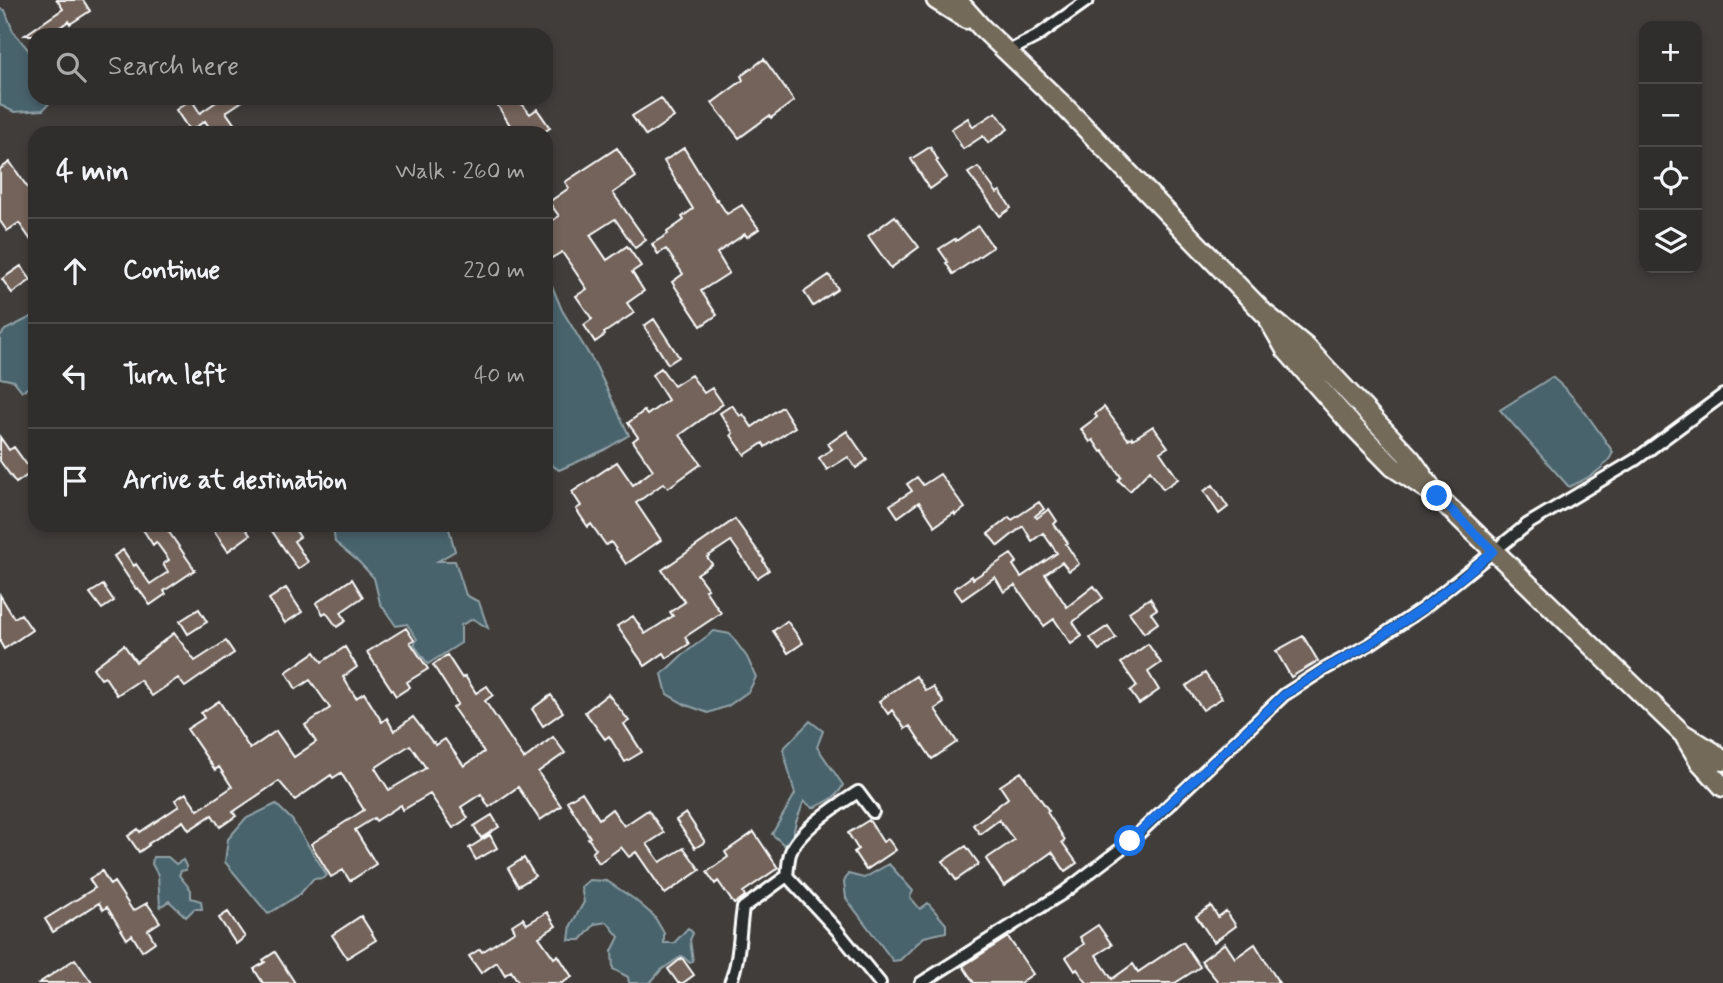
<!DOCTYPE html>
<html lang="en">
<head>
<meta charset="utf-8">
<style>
  :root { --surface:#302e2c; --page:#383634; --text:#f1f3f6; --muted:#a8a8a9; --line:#4b4a48 }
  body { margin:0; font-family:Mynerve,sans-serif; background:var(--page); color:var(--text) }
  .controls { position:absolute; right:21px; top:21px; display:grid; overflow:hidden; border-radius:14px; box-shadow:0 4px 10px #0003 }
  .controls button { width:63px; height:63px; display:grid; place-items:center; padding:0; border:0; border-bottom:2px solid var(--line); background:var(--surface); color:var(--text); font:35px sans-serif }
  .stop { position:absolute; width:21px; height:21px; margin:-16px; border:5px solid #1a73e8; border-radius:50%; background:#fff }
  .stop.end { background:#1a73e8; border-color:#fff; box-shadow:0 2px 7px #0008 }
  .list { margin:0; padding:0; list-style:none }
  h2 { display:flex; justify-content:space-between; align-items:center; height:91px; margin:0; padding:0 28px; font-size:30px }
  h2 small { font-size:23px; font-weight:400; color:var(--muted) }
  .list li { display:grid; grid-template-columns:46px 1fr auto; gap:21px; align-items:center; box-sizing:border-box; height:105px; padding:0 28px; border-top:2px solid var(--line) }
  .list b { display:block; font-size:26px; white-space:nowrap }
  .list em { font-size:23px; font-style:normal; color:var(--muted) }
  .icon { flex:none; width:38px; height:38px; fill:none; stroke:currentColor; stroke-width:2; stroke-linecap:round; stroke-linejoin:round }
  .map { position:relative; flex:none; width:1723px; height:983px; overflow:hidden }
  .search { position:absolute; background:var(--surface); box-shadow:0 4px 10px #0003; left:28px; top:28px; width:525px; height:77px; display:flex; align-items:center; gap:18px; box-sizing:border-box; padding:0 24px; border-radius:21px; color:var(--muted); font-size:26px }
  .panel { position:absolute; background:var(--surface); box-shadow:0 4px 10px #0003; left:28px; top:126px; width:525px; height:406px; border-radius:21px }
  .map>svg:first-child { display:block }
  .water { fill:#48646d; stroke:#91a2a7; stroke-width:2 }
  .building { fill:#73635a; stroke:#fff; stroke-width:2; fill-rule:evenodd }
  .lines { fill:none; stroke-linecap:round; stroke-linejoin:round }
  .street-casing { stroke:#fff; stroke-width:16 }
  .primary-casing { stroke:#fff; stroke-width:23 }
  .street { stroke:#2a2d2e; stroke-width:10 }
  .primary { stroke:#736b5a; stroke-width:18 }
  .route { stroke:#1a73e8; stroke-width:9 }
</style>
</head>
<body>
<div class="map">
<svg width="1723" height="983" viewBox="0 0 1723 983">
  <rect width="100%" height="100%" fill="#403d3b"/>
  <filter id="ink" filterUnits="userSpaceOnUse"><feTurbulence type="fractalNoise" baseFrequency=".0143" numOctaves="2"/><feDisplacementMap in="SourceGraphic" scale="14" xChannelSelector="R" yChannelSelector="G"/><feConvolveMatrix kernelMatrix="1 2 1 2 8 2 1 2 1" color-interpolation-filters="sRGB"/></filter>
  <g filter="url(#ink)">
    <path class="water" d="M0 9 5 10 13 31 35 58V98H54L43 110 14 112 0 105Z
      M546 285 552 286 562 310 596 366 629 435 604 450 559 470 546 461Z
      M33 316 35 318V384L22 391 14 381 0 378V336L5 330Z
      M1552 377C1577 397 1595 426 1613 452 1607 469 1584 480 1569 487L1500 410Z
      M333 525H448L455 551 438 561H455L466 595 479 602 488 628 473 619 461 625V643L428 664 414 645 417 639 407 624 396 626 380 603 374 578 359 562 335 542Z
      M714 631 730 634 747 657 756 677 749 691 728 706 708 713 686 705 667 694 662 674 681 656Z
      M810 721 823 731 817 747 843 785C837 798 825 803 813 808L804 801 796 822 792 838 784 845 772 834 795 794 783 749Z
      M276 804 292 820 327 875 324 878 313 879 300 894 268 914 225 862 228 839 245 819Z
      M153 857H168L176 864 183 860 186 866V870L181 871 179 875 191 890V898L201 901 202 909H194L186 917 169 901 160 907 158 875 152 864Z
      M889 864 913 891 910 897 920 909 928 903 946 924V932L924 937 900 960 893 961 846 898 844 882 848 874 864 878Z
      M589 880 607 881 634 899 654 916 664 933V943H674L688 928 693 933 690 940 693 961 690 963 682 956 661 970 650 983H629L628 977 613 969 612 951 619 937 607 922 595 924 581 940H569L571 925 584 902 581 887Z"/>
    <path class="building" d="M57 0H83L90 11 70 24 69 21 48 35H25L63 9Z
      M764 59 794 101 771 118 769 116 739 138 712 103 743 80 741 76Z
      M222 98H247L226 112 235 125 223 133H213L205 121 190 131 176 110 191 99 200 113Z
      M493 98H517L530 114 537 109 550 128 542 133H515Z
      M661 98 674 117 646 136 632 116Z
      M996 112 1008 129 988 143 983 136 963 149 951 129 968 118 973 127Z
      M930 147 938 160 936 161 947 177 930 189 911 159Z
      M617 148 636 177 613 193 646 240 635 248 615 219 590 235 607 260 627 246 641 266 632 272 644 291 627 303 634 313 604 333 605 335 595 342 584 325 592 319 576 296 587 289 562 252 550 259 546 253V225L559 216 549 202 569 188 565 182Z
      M684 148 716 200 717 199 727 214 742 205 759 229 747 237 745 234 717 253 729 273 701 291 717 315 701 326 672 282 683 274 666 249 658 254 652 244 668 234 667 232 684 220 682 217 693 209 664 161Z
      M10 162 30 191 35 187V246L19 223 7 231 0 221V169Z
      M978 167 997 193 1000 191 1011 208 1000 216 968 173Z
      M895 216 919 247 891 268 868 236Z
      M978 226 993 247 953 274 946 263 948 262 939 249 955 239 956 241Z
      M21 266 31 280 12 293 2 279Z
      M829 275 838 289 813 306 804 292Z
      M654 319 679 357 668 364 644 326Z
      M661 368 674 386 691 375 704 393 712 388 723 404 680 435 701 464 668 488 664 483 636 503 661 540 626 564 611 542 606 545 591 524 588 527 576 509 581 506 572 492 617 462 633 485 653 470 633 441 638 437 628 423 644 411 647 415 668 400 652 375Z
      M732 405 740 416 743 414 752 427 782 407 795 427 765 447 763 443 745 455 731 435 733 433 720 413Z
      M1104 407 1128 439 1132 437 1133 439 1153 426 1168 447 1160 452 1178 479 1163 489 1150 470 1130 491 1118 480 1121 477 1103 451 1101 452 1093 440 1090 442 1081 429 1097 417 1095 414Z
      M847 431 867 460 856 468 848 457 827 470 819 458 832 449 828 444Z
      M0 437 9 450 14 447 32 472 16 483 0 461Z
      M940 474 965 508 955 515 954 513 935 526 919 502 898 517 890 505 912 491 907 484 917 477 923 485Z
      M1213 485 1228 507 1219 514 1204 491Z
      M1039 502 1044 509 1035 516 1037 518 1049 509 1057 521 1054 524 1068 543 1066 544 1079 564 1069 571 1062 562 1045 574 1067 607 1094 586 1103 598 1073 622 1082 636 1071 644 1054 619 1044 626 1015 585 1004 592 995 577 962 600 954 589 972 576 973 579 1011 554 1017 562 1013 565 1021 577 1057 553 1043 533 1032 541 1023 526 998 546 988 534 1009 517 1012 520Z
      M735 519 764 560 763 561 769 570 757 578 731 541 707 557 712 564 697 574 708 589 705 590 721 613 685 637 689 644 667 658 664 653 645 666 617 626 633 616 645 634 673 616 670 612 685 602 662 570Z
      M140 525H164L195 570 164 591 166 594 150 605 138 588 136 589 114 556 123 550 134 566 136 564 150 584 168 572 163 564 169 560 156 542 153 545Z
      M210 525H243L250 535 228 551Z
      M281 525H292L300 537 294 541 308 562 298 569 272 531Z
      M352 579 363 597 341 612 346 621 337 627 326 612 323 614 316 603Z
      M103 585 114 601 102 609 90 593Z
      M286 588 302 612 285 623 269 599Z
      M0 595 14 618 21 614 32 630 4 649 0 642Z
      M1150 598 1157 609 1151 613 1158 623 1144 633 1129 612Z
      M199 609 207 622 188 634 180 621Z
      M787 621 803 643 788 653 773 631Z
      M1108 626 1116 638 1099 650 1090 638Z
      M406 628 414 640 410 642 428 669 407 682 410 687 396 696 367 652Z
      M174 633 195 661 226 641 234 653 185 687 178 678 152 696 140 680 117 695 105 677 101 679 93 668 124 645 136 662Z
      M1303 636 1318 661 1291 677 1276 651Z
      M1148 644 1161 663 1148 672 1159 690 1139 704 1130 691 1137 686 1121 663Z
      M345 647 357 667 343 677 356 698 364 693 382 722 387 718 394 731 413 717 433 743 434 742 436 745 445 739 464 766 484 752 453 708 458 704 433 665 447 655 462 678 465 676 476 693 487 686 493 695 485 701 524 759 553 737 565 753 538 772 561 806 540 820 518 787 489 807 481 794 461 807 468 818 453 828 430 794 403 810 401 805 376 821 374 818 355 830 376 864 350 881 343 870 331 877 311 844 364 810 341 773 333 778 331 775 295 800 279 781 233 812 236 816 220 827 212 815 189 830 183 821 148 844 149 845 139 852 128 836 138 829 140 832 179 806 175 800 186 793 198 810 232 787 219 767 215 770 187 729 204 718 201 713 219 701 250 749 276 731 294 757 316 742 305 725 330 708 310 680 296 689 286 672 315 652 322 662ZM410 745 426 768 389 790 375 768Z
      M1205 673 1222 698 1203 710 1186 686Z
      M916 676 926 691 933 687 944 703 935 709 957 742 932 759 910 726 905 729 892 710 888 714 879 701Z
      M608 694 629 721 624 724 642 752 625 762 609 736 605 739 585 712Z
      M551 695 563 712 543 726 532 709Z
      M1021 772 1049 811 1047 812 1065 840 1062 842 1077 863 1065 871 1052 852 1004 886 986 859 1014 840 999 820 980 834 973 825 1008 798 1000 786Z
      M582 792 599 819 612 809 624 826 648 810 664 833 647 844 660 862 684 848 700 870 665 894 636 852 629 857 621 847 599 863 592 853 596 849 588 838 590 837 567 801Z
      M686 813 705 842 695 848 676 820Z
      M492 815 499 827 481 838 474 826Z
      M869 820 883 842 888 839 896 850 866 870 854 852 858 849 848 833Z
      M754 832 778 868 743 892 745 896 734 904 718 881 715 884 707 872 728 857 725 852Z
      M490 835 497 848 476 860 469 848Z
      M966 846 979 864 956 880 943 861Z
      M524 858 535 876 518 886 508 868Z
      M102 871 110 885 114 882 133 911 147 903 160 922 148 930 155 942 142 951 132 935 127 939 107 907 103 910 99 903 53 932 45 919 95 888 89 879Z
      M1211 906 1218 917 1226 911 1236 926 1214 942 1196 916Z
      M228 912 245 937 236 944 219 918Z
      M547 912 556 926 539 937 554 958 558 955 572 977 562 983H519L511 971 505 975 497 962 481 973 469 956 480 949 482 952 515 931 512 925 523 918 527 924Z
      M361 916 376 940 347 958 332 935Z
      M1098 925 1112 945 1096 955 1112 979 1133 964 1138 972 1183 942 1200 967 1175 983H1087L1077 969 1075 971 1066 957 1084 944 1080 937Z
      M1008 937 1033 974 1020 983H974L963 966Z
      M1225 943 1235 958 1255 944 1279 983H1219L1201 961Z
      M275 952 295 983H263L254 969 265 962 263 960Z
      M682 958 694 975 683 983H678L668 969Z
      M75 959 92 983H39Z"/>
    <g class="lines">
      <g class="street-casing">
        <path id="street" d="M1007 52 1036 37 1088 0
          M873 812 858 792C838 805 797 831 790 854 788 861 788 869 787 876L836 929 880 983
          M730 983C740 960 739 933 743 908L787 876
          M921 983 1063 893 1131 841 1284 695 1323 670 1370 644 1422 609 1528 524 1635 460 1723 395"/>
      </g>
      <g class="primary-casing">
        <path id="primary" d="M936 0 966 19
          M957 0 981 27 1065 107 1264 313 1306 347 1411 459 1437 496
          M1270 322 1286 350 1351 424 1393 467 1437 496 1682 733 1713 752 1723 761
          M1685 737 1700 762 1723 787"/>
      </g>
      <use href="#street" class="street"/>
      <use href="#primary" class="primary"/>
    </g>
  </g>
  <g class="lines" filter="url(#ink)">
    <path class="route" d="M1130 841 1284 695 1323 670 1370 644 1422 609 1465 575 1493 551 1437 496"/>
  </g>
</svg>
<div class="controls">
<button>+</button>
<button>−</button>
<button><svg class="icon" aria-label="locate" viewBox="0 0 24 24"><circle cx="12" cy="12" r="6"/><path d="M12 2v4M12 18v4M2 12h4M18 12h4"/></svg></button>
<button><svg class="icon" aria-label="layers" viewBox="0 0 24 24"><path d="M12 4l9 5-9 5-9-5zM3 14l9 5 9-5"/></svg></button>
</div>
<div class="stop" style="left:1130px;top:841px"></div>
<div class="stop end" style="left:1437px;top:496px"></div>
<div class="search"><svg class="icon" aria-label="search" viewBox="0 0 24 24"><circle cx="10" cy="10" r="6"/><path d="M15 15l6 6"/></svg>Search here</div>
<section class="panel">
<h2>4 min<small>Walk · 260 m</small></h2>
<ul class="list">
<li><svg class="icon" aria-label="ahead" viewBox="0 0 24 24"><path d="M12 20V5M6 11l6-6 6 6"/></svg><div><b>Continue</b></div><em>220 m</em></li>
<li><svg class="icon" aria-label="left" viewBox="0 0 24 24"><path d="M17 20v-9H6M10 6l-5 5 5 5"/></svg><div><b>Turn left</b></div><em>40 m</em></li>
<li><svg class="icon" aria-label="arrive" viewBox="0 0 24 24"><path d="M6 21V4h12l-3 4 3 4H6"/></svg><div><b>Arrive at destination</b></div></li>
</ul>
</section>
</div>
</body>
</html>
